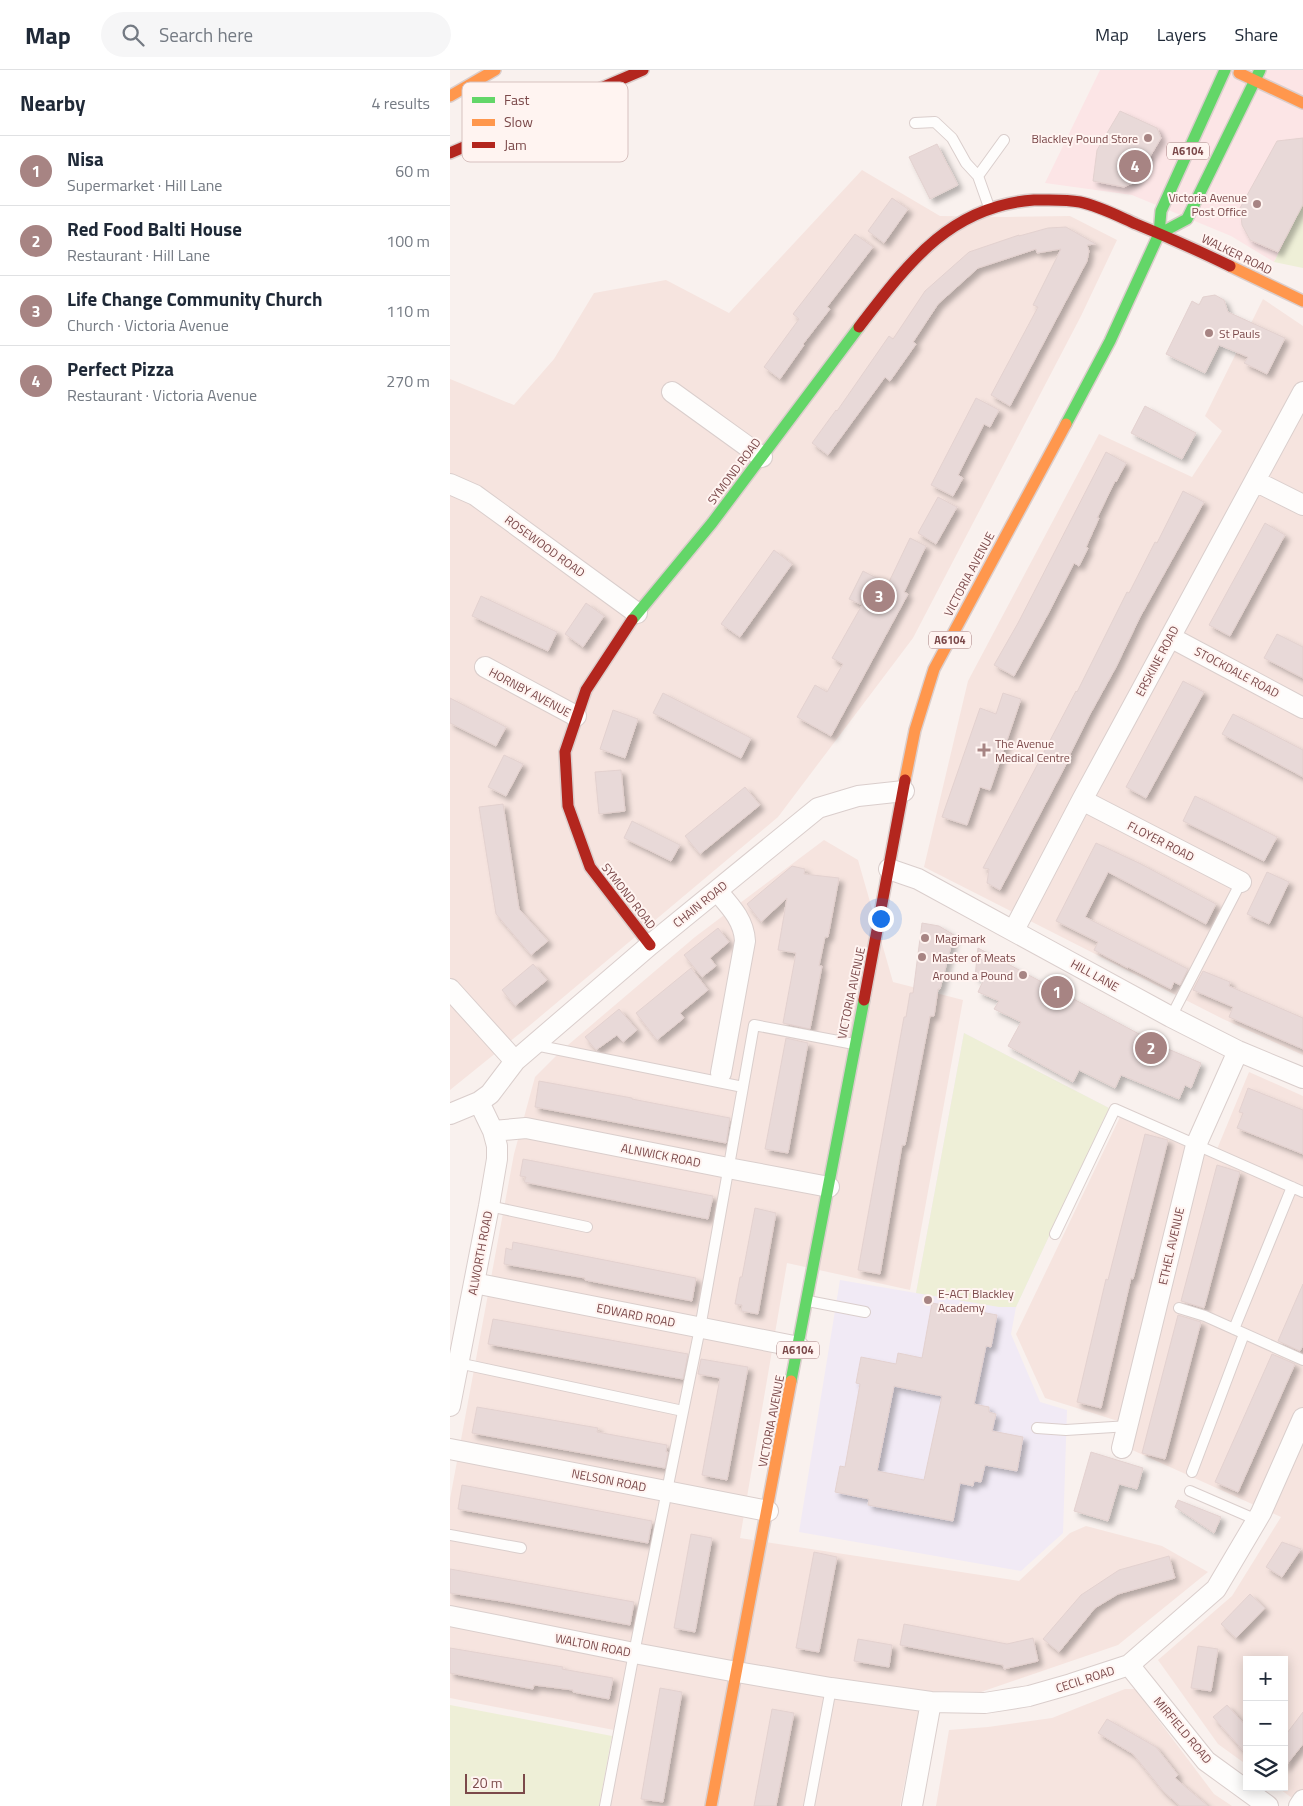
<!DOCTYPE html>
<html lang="en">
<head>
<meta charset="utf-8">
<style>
  :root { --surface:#fff; --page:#f6f6f7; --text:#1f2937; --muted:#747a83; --line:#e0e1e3; --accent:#a78483 }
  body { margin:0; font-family:"Titillium Web",sans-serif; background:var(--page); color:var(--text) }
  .controls { position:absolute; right:15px; bottom:15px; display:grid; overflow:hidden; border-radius:0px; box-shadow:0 2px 12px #0003 }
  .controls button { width:45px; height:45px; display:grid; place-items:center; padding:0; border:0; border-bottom:1px solid var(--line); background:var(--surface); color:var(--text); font:25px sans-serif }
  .scale { position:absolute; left:15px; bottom:12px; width:60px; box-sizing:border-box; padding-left:5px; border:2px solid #7b494a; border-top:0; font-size:14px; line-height:18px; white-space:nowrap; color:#7b494a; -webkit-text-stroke:4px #fff4f1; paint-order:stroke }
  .you { position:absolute; left:430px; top:848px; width:18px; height:18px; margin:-12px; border:4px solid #fff; border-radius:50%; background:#1a73e8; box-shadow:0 0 0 8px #1a73e833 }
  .badge { display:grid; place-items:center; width:32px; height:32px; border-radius:50%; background:var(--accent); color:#fff; font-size:16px; font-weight:700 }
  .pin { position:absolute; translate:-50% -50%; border:2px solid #fff; box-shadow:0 1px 5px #0006 }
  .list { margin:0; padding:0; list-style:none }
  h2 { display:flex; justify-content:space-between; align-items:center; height:65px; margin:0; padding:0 20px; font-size:21px }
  h2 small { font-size:16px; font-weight:400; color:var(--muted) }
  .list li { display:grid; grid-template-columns:32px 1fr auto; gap:15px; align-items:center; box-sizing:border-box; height:70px; padding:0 20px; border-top:1px solid var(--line) }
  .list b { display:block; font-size:19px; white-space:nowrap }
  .list p { margin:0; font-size:16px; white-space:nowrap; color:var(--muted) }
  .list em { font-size:16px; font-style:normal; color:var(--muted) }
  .icon { flex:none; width:28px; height:28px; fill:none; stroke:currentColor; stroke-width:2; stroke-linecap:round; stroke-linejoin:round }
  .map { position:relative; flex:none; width:853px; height:1736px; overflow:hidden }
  header { display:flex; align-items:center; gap:30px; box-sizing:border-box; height:70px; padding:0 25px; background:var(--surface); border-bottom:1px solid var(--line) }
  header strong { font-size:24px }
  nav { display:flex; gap:28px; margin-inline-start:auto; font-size:18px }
  .search { width:350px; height:45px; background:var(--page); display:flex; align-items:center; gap:12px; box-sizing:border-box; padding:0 18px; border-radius:28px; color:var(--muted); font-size:19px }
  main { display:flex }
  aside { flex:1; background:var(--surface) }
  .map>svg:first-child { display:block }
  .residential { fill:#f6e4df }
  .commercial { fill:#fce5e6 }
  .education { fill:#f1eaf5 }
  .green { fill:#eeefd7 }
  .building { fill:#e8d9d8; stroke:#e3d1cf; fill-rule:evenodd; filter:url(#shadow) }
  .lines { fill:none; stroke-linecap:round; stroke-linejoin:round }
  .lane-casing { stroke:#dacecc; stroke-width:12 }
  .street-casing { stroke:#dacecc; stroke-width:22 }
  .fast-casing { stroke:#dbcecc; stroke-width:14 }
  .slow-casing { stroke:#dbcecc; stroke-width:14 }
  .jam-casing { stroke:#dbcecc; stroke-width:14 }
  .lane { stroke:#fefdfc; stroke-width:10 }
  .street { stroke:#fefdfc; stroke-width:20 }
  .fast { stroke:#63d668; stroke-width:11 }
  .slow { stroke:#ff974d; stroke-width:11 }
  .jam { stroke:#b3261e; stroke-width:11 }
  .poi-dot { fill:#a78483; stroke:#fff4f1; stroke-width:2 }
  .labels { text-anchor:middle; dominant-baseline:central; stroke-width:4; stroke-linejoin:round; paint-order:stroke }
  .shield { fill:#fff4f1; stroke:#a37c7c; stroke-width:1 }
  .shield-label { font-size:11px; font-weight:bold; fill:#7b494a }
  .poi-label { font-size:12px; fill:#7b494a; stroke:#fff4f1; text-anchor:start }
  .street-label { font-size:12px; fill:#7b494a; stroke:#fff4f1 }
  .key { fill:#fff4f1; stroke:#d7c1bf; stroke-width:1 }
  .key-label { font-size:14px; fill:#7b494a }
</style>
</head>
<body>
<header>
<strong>Map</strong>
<div class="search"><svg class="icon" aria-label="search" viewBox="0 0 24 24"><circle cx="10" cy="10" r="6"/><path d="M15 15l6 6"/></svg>Search here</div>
<nav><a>Map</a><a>Layers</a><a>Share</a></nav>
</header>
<main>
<aside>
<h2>Nearby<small>4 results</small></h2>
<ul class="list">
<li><span class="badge">1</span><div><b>Nisa</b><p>Supermarket · Hill Lane</p></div><em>60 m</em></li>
<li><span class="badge">2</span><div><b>Red Food Balti House</b><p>Restaurant · Hill Lane</p></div><em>100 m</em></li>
<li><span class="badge">3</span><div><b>Life Change Community Church</b><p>Church · Victoria Avenue</p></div><em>110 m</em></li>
<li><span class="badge">4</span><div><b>Perfect Pizza</b><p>Restaurant · Victoria Avenue</p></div><em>270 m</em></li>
</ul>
</aside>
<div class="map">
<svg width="853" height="1736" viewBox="0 0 853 1736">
  <defs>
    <filter id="shadow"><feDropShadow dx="4.5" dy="4.5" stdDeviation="2.5" flood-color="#0004"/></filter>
  </defs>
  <rect width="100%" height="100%" fill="#f9f1ee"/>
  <path class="residential" d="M412 100 490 146 556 147 620 146 667 170 631 246 463 568 328 747 79 956 0 1020V309L64 335 104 289 144 223 216 210 279 243Z
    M813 229 853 256V985L773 949 474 797 518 611 649 364 742 407 772 361 755 346Z
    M374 770 408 790 443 912 513 930 460 1220 337 1193 290 1468 569 1511 620 1463 636 1456 712 1476 758 1502 668 1575 531 1622 473 1621 450 1736H160L174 1662 0 1628V1429L64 1084 85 1007 111 981 245 867Z
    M799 1002 853 1026V1736L827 1717H834V1590H797V1695L768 1674 708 1590 782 1526 831 1447 680 1379 687 1357 595 1328 566 1264 670 1047 727 1072 765 1084Z
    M675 1619H685L764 1724 782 1736H486L499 1660 538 1657 602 1648Z"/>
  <path class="commercial" d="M650 0H853V135L824 192 781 166 682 125 595 113Z"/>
  <path class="education" d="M514 963 659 1038 566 1237 561 1264 590 1332 617 1340 613 1463 571 1501 349 1462 390 1210 466 1223Z"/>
  <path class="green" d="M853 134V198L824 192Z
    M514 963 659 1038 566 1237H549L466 1223Z
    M0 1635 162 1666 149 1736H0Z"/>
  <path class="building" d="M670 41 707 58 711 68 685 112 674 117 643 111 647 80Z
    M853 68V134L828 182 800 170 792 155 790 138 827 71Z
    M487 74 508 115 480 129 459 87Z
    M442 128 458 139 434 173 418 161Z
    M616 157 646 174 637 175 639 181 637 191 560 336 541 325 588 237 583 235 611 179 587 183 586 179 528 198 488 234 463 272 466 274 440 311 435 307 378 385 362 373 386 340 387 341 439 266 443 269 475 221 519 182 569 165V166L598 158Z
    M405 164 423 177 377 237 380 239 353 274 354 275 330 309 314 297 349 249 343 244Z
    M765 225 774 230 778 242 835 268 817 304 794 293 798 287 769 275 755 303 716 284 742 231 749 235 753 227Z
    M526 328 549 340 540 357 534 354 508 405 513 408 503 426 481 415Z
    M695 336 746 363 732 389 681 363Z
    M656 382 676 393 666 412 665 411 647 448H649L636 477 638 478 629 496 624 493 599 542 564 606 544 595 568 553Z
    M733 421 754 432 690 547 666 597 639 646 620 684 621 685 550 820 537 813 539 799 533 798 626 621 627 622 677 522 679 523 705 472 707 473Z
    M488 427 507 437 486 474 468 463Z
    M815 453 835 465 780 566 759 555Z
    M460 468 476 476 454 522 458 524 381 666 347 647 365 615 377 622 393 594 382 588 412 535 399 529 413 501 438 514Z
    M324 480 342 494 290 567 271 554Z
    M31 526 107 562 98 581 22 546Z
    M136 533 154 546 133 577 115 564Z
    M827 564 853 577V608L814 588Z
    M733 611 754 622 696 728 676 717Z
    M213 623 301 668 291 688 203 643Z
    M553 623 571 629 540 720 530 717 517 755 492 747 530 638 546 644Z
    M0 628 56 657 46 676 0 653Z
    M163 640 188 649 175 688 150 679Z
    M783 644 853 680V707L772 664Z
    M54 685 73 694 56 726 38 717Z
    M171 700 175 741 149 744 145 702Z
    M295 717 310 735 250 784 235 766Z
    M745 726 827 767 814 791 733 751Z
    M53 734 69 839 98 871 81 885 46 844 29 737Z
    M182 751 230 775 221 791 174 768Z
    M646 773 691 794 766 834 756 854 658 802 635 847 738 899 730 915 724 912 721 919 678 897V898L644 880 648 872 606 851Z
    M342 796 355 799 354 804 389 808 378 867H375L369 896H372L360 959 333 953 346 883 328 880 337 828 311 852 297 834Z
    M817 802 839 812 819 854 797 844Z
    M472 853 489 856 504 865 490 919H488L484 946H480L455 1075H452L430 1204 408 1200 454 947H456L460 923H463Z
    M268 858 279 872 260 888 266 896 252 907 234 885Z
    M528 878 691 965 690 967 751 993 741 1018 735 1015 729 1029 671 1005 665 1018 629 1000 623 1012 558 976 571 952 544 939 549 931 528 922 533 911 525 907Z
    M83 894 97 910 65 936 52 920Z
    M241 898 258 920 230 943 234 948 207 970 186 943Z
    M753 901 780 912 779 916 853 948V979L779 947 783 937 743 920Z
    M169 939 187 960 173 972 167 965 146 980 135 967Z
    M336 968 358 973 338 1083 315 1079Z
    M89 1011 182 1028V1029L280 1048 276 1073 85 1037Z
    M798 1018 853 1040V1084L787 1058 793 1043 789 1042Z
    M695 1064 718 1070 683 1209 681 1208 651 1338 627 1332 656 1209 658 1210Z
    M73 1089 263 1126 258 1149 74 1112 76 1107 70 1106Z
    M767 1095 790 1102 754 1238 731 1231Z
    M305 1138 326 1143 308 1244 291 1241 292 1235 285 1234 290 1207H292Z
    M63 1172 246 1208 242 1231 135 1210V1208L54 1194 56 1178 62 1180Z
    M853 1214V1276L850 1281 828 1271Z
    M482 1233 547 1245 541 1277 536 1276 524 1334 539 1337V1342L546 1344 542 1361 573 1367 567 1401 535 1395 531 1412 524 1411 523 1416 510 1413 503 1451 418 1435 419 1429 385 1422 390 1396 395 1397 410 1314 406 1313 411 1287 446 1294 448 1283 472 1288ZM444 1316 492 1326 474 1410 427 1401Z
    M728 1245 751 1252 715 1389 692 1383Z
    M43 1249 238 1284 233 1309 38 1274Z
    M822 1284 845 1294 788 1422 765 1412Z
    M251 1289 298 1297 277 1410 252 1405 270 1308 248 1304Z
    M27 1337 148 1358 147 1362 217 1375 216 1382H218L215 1398 22 1363Z
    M641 1382 693 1398 687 1419 669 1414 658 1451 624 1441Z
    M12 1415 202 1451 198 1473 8 1439Z
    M728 1430 771 1447 764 1463 725 1437Z
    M241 1464 262 1468 245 1562 224 1558Z
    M832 1472 851 1479 832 1507 816 1497Z
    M364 1482 387 1487 369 1582 346 1578Z
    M719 1486 725 1508 668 1524 645 1538 609 1582 593 1569 631 1525 669 1500Z
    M0 1499 184 1532 180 1555 57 1532 0 1523Z
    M800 1524 815 1538 786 1568 771 1554Z
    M454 1554 557 1574 583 1568 588 1591 554 1599 553 1595 450 1575Z
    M408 1569 442 1575 439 1597 404 1591Z
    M748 1576 768 1579 761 1621 741 1618Z
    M0 1578 113 1597 112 1599 163 1608 159 1629 123 1622V1620L84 1615 83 1619 0 1603Z
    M210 1618 232 1622 213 1732 191 1729Z
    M777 1635 797 1657V1685L763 1647Z
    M322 1639 344 1643 326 1736H304Z
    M853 1642V1674L834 1698V1667Z
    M657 1649 706 1677 728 1705 725 1708 758 1736H730L713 1721 683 1684 648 1663Z"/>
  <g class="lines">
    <g class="lane-casing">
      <path id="lane" d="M465 53 485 52 502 68 516 93 528 106
        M539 137 528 106 554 70
        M721 947 791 812
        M85 975 293 1017 304 955 404 974
        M39 1136 137 1157
        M605 1164 665 1039 853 1122
        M358 1231 415 1242
        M729 1238 755 1246 853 1290
        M784 1259 842 1117
        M8 1293 233 1341
        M587 1358 616 1360 679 1356
        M742 1402 794 1264
        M740 1421 807 1450
        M0 1465 71 1478
        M155 1736 184 1583 250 1258 293 1017
        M359 1736 381 1618"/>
    </g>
    <g class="street-casing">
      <path id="street" d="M222 322 312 387
        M805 411 853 435
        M0 414 25 425 187 543
        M720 567 853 638
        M35 597 126 646
        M632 730 791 812
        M439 799 468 809 721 947 788 981 853 1008
        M267 821C280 836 294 850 295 871L271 1003
        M564 860 632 730 853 322
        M0 919 65 991
        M0 1044 29 1032 40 1024 65 991 200 875 368 738 408 726 454 721
        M43 1061 76 1058 278 1098 379 1117
        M24 1213 349 1277
        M0 1336 39 1136 47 1089V1076L43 1061 29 1032
        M672 1378 746 1075 788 981
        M0 1379 318 1441
        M0 1546 184 1583 287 1602 381 1618 481 1632 535 1633 579 1626 621 1614 679 1595 766 1519 811 1443 853 1348
        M679 1595 756 1691 818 1736
        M462 1736 481 1632
        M849 1736 853 1730"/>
    </g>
    <g class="fast-casing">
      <path id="fast" d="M709 164 737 149 810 0
        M616 354 660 271 709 164 711 141 775 0
        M182 550 262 453 409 257
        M341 1311 414 930"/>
    </g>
    <g class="slow-casing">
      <path id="slow" d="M789 3 853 33
        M0 26 45 0
        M780 196 853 231
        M455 710 465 660 484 599 616 354
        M261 1736 341 1311"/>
    </g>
    <g class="jam-casing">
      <path id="jam" d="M0 83 193 0
        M409 257C457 195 499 136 584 130 599 130 615 129 630 132 649 136 668 146 686 154 718 167 749 181 780 196
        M182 550 136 620 115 682 118 736 140 797 200 875
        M414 930 455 710"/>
    </g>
    <use href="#lane" class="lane"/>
    <use href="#street" class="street"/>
    <use href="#fast" class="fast"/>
    <use href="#slow" class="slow"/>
    <use href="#jam" class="jam"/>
  </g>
  <g class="poi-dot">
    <circle cx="698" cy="68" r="5"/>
    <circle cx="807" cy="134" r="5"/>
    <circle cx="759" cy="263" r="5"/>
    <path d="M531.5 672.5h5v5h5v5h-5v5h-5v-5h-5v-5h5z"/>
    <circle cx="475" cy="868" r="5"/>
    <circle cx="472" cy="887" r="5"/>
    <circle cx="573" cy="905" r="5"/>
    <circle cx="478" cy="1230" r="5"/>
  </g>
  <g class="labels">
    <g class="shield">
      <rect x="717" y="72.5" width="42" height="17" rx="4"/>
      <rect x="479" y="561.5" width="42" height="17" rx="4"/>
      <rect x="327" y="1271.5" width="42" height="17" rx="4"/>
    </g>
    <g class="shield-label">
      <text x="738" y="81">A6104</text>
      <text x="500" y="570">A6104</text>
      <text x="348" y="1280">A6104</text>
    </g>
    <g class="poi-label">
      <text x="688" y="68" text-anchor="end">Blackley Pound Store</text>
      <text x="797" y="127" text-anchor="end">Victoria Avenue<tspan x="797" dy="14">Post Office</tspan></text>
      <text x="769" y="263">St Pauls</text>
      <text x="545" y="673">The Avenue<tspan x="545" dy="14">Medical Centre</tspan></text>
      <text x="485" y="868">Magimark</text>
      <text x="482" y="887">Master of Meats</text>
      <text x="563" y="905" text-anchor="end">Around a Pound</text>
      <text x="488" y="1223">E-ACT Blackley<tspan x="488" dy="14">Academy</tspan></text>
    </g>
    <g class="street-label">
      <text transform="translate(787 184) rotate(26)">WALKER ROAD</text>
      <text transform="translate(284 401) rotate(-53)">SYMOND ROAD</text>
      <text transform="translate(95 476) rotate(36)">ROSEWOOD ROAD</text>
      <text transform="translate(519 504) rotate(-62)">VICTORIA AVENUE</text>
      <text transform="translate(707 591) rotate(-62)">ERSKINE ROAD</text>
      <text transform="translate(787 602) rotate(28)">STOCKDALE ROAD</text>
      <text transform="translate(80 622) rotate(28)">HORNBY AVENUE</text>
      <text transform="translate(711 771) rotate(27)">FLOYER ROAD</text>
      <text transform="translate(179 826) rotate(52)">SYMOND ROAD</text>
      <text transform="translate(250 834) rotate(-39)">CHAIN ROAD</text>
      <text transform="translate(645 905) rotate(29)">HILL LANE</text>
      <text transform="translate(401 923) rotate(-78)">VICTORIA AVENUE</text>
      <text transform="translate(211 1085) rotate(11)">ALNWICK ROAD</text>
      <text transform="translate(721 1176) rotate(-77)">ETHEL AVENUE</text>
      <text transform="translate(30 1183) rotate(-79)">ALWORTH ROAD</text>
      <text transform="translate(186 1245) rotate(11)">EDWARD ROAD</text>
      <text transform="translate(321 1351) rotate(-79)">VICTORIA AVENUE</text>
      <text transform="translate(159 1410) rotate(11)">NELSON ROAD</text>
      <text transform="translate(143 1575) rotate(11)">WALTON ROAD</text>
      <text transform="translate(635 1609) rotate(-18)">CECIL ROAD</text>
      <text transform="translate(733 1660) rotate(50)">MIRFIELD ROAD</text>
    </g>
  </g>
  <rect x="12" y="12" width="166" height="80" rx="8" class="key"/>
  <rect x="22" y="27" width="23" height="6" fill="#63d668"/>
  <rect x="22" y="49" width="23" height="7" fill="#ff974d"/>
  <rect x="22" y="72" width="23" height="6" fill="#b3261e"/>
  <g class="key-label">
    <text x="54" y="35">Fast</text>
    <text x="54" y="57">Slow</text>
    <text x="54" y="80">Jam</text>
  </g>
</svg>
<div class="controls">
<button>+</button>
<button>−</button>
<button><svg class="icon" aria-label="layers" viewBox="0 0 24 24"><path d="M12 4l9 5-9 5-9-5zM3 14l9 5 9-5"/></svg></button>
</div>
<div class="scale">20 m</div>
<div class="you"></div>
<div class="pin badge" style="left:607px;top:922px">1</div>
<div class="pin badge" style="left:701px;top:978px">2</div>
<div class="pin badge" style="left:429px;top:526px">3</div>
<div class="pin badge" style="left:685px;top:96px">4</div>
</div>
</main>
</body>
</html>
